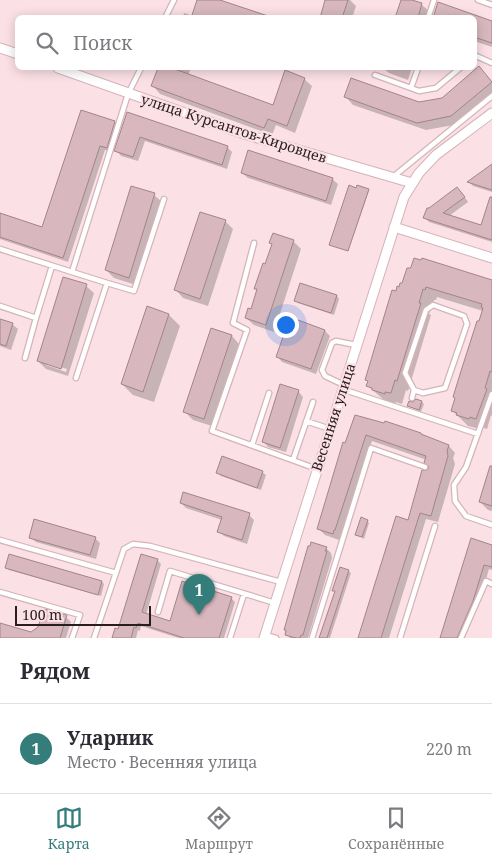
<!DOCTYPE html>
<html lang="ru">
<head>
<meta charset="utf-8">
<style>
  :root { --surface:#fff; --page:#f7f7f7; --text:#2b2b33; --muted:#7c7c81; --line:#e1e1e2; --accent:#347d7b }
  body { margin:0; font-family:"Noto Serif",serif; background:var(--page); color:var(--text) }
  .scale { position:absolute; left:15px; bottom:12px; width:136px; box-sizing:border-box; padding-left:5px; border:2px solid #291d1f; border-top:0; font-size:14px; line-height:18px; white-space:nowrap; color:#291d1f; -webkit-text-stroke:4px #fbe0e5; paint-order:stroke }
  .you { position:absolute; left:285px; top:324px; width:18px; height:18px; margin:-12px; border:4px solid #fff; border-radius:50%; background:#1a73e8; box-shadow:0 0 0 8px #1a73e833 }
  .badge { display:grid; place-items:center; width:32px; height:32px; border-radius:50%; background:var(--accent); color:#fff; font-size:16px; font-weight:700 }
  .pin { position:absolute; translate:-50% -41px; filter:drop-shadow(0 1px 2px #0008) }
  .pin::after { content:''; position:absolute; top:26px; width:18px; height:15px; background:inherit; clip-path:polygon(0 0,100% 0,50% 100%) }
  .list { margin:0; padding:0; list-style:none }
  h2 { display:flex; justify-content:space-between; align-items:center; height:65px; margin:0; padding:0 20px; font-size:21px }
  h2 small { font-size:16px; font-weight:400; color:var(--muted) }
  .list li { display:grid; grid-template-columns:32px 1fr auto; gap:15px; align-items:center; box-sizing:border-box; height:90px; padding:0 20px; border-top:1px solid var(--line) }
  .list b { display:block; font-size:19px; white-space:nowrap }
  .list p { margin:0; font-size:16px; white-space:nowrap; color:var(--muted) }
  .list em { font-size:16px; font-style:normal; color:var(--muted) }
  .icon { flex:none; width:28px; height:28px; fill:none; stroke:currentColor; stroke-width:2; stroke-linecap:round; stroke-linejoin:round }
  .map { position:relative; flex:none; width:492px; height:638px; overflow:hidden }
  .search { position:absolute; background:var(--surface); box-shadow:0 2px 12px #0003; left:15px; right:15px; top:15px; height:55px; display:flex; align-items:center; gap:12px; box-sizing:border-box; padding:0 18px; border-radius:8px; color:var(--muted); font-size:19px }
  .sheet { height:155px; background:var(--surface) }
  nav { display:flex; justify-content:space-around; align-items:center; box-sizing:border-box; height:70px; border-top:1px solid var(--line); background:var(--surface); font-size:14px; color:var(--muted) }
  nav a { display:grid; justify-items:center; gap:2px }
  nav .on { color:var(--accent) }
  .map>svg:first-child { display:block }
  .shadow { fill:#0003; fill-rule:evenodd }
  .building { fill:#d8b8be; stroke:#a3848a }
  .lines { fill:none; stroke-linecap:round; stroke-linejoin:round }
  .service-casing { stroke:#d4b4ba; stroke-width:7 }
  .minor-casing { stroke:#d4b4ba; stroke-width:11 }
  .service { stroke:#fff; stroke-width:4.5 }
  .minor { stroke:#fff; stroke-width:9 }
  .labels { text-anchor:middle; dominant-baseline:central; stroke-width:4.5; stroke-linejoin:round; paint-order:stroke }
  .street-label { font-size:14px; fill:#291d1f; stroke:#fbe0e5 }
</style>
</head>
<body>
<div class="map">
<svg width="492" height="638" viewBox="0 0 492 638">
  <rect width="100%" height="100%" fill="#fbe0e5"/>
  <path class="shadow" d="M198 0H216L269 18H183L184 13 193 16Z
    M327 0H350L356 6 352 18H321Z
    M402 0H408L422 5 430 12 428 18H396Z
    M439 3 492 23V47L474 41V18Z
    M159 68H191L188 75 273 107 304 79 312 86 295 133 276 125 272 135 160 94 153 86Z
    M383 68H412L408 80 389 73Z
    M487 76 492 82V96L459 124 426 130 353 105 346 97 419 103 443 99Z
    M127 114 227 147 232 152 227 169 145 141 138 161 121 156 116 150Z
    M115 122 120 127 112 152 105 150 68 262 0 239V214L43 228Z
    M492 165V192L473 186 469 182Z
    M242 173 332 179 338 184 331 205 248 178Z
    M357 190 369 191 348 251 331 245Z
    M462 193 468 202 449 216 482 226 492 196V242L429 222 425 218Z
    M154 195 162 202 136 285 114 278 106 270Z
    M225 221 233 229 208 306 183 298 176 290Z
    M293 241 301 249 274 332 254 325 246 318 251 310 258 290 256 288 273 245 271 243Z
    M492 281V416L491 415 487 429 481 427 480 429 468 426 453 411 483 311 437 297 436 300H434L429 314 431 315 408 391 406 390 402 404 396 402 395 404 384 400 368 386 369 382 366 379 398 288Z
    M301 285 337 296 339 299 334 315 298 303 296 301Z
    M86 286 94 293 68 376 46 369 38 361ZM46 363 67 369 66 372 46 365Z
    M169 315 180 326 154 402 133 395 122 384Z
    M0 320 12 324 18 329 11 350 0 346Z
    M325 331 330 336 316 374 282 362 277 356Z
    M232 336 239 344 212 426 193 420 185 412Z
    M298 391 303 397 286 452 268 447 263 441Z
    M422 402 424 404 421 412 409 406Z
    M356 416 449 446 455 453 453 458 455 464 438 522 426 519 389 638H360L409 521 427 472 430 468 427 460 372 441 339 540 325 535 318 528Z
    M492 465V511L488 510 480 502Z
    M217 472H262L266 475 261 490 221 476Z
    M181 503 249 515 254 520 247 544 224 536 219 531 222 520 186 508Z
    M367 521 369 523 364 539 357 535Z
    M30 537 95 538 100 543 96 559 36 542Z
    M492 547V570L489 569 478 606 464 638H441Z
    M326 548 331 553 332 558 308 638H290L286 634Z
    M157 560 161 564 146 615 171 623 231 598 235 602 224 638H179L141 626 140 631 138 630 136 638H113L119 631Z
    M6 567 102 582 104 584 101 596 9 570Z
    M348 571 351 573 330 638H321L336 592 334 590Z
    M66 617 71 622 66 638H0V624L31 634Z"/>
  <path class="building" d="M197 0H220L268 16V18H191Z
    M325 0H348L342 18H320Z
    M401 0H412L422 3 418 18H395Z
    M438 2 492 21V43L474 37V18H433Z
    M479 66 492 82 451 116 417 123 344 97 351 78 419 102 442 98Z
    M158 68H172L273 105 285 70 305 78 287 126 268 119 264 128 151 86Z
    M81 110 115 121 107 148 100 146 63 258 0 237V213L42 227Z
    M127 112 228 146 222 165 140 137 133 157 114 151Z
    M248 150 333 178 326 201 241 173Z
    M492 164V190L467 182Z
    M349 185 356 188 357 185 369 189 348 251 329 245Z
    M131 186 155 193 129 278 105 270Z
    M457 187 465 197 443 213 481 225 490 197H492V240L423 218 427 208H429Z
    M200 212 226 220 200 299 174 290Z
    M273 233 294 240 266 325 245 318 248 308 251 309 257 289H254L263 263 265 264 272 244 269 243Z
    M414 258 421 260 422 258 492 280V372L490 371 485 388 487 389 476 419 470 417 469 419 456 415 457 413 451 411 455 398 453 397 461 371 477 321H479L483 308 481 307 482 304 426 287 425 290 423 289 419 303H421L397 381 395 380 391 393 385 392V394L372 390V388L366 386 368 381 365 380 392 290 396 291 397 286 399 287 400 283H402L407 268H410L411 267Z
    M63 277 87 284 61 369 37 361Z
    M300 283 337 295 331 313 294 301Z
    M147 306 169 314 143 392 121 384Z
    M290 317 325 330 311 369 276 357Z
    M0 319 13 323 6 346 0 344Z
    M211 328 232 335 204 419 183 412Z
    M280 384 299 390 280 448 262 442Z
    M416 399 422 401 419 410 407 406 409 401 413 402Z
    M355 415 384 423 385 421 421 433V434L449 445 447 451 448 456 431 516 420 513 381 638H358L396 516 408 520 422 470H427L429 467 424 463 426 456 366 435 335 530H334L333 534 317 529 343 442 345 443Z
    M222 456 263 471 257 488 216 473Z
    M490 466H492V506L479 502Z
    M183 492 250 513 242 540 217 532 222 517 180 503Z
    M361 517 368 520 362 537 355 535Z
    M34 519 96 537 90 555 29 538Z
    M471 538 492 545V567L484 565 473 601 457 638H440Z
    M311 542 327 547 325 551H327L303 635H301L300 638H296L285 635 286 630H284L308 546H310Z
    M9 554 102 581 98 595 5 568Z
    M141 554 158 559 142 612 170 621 182 581 232 597 219 638H184L138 623 136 628 134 627 131 638H112L115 628 118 629Z
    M340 567 349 570 327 638H319L335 591H332Z
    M44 609 67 615 60 638H0V623L31 632 38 627Z"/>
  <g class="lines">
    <g class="service-casing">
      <path id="service" d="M478 0 492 5
        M165 18 174 0
        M428 18 434 0
        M474 55 492 63
        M375 75 419 91 436 88 460 68
        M411 88 418 68
        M393 177 492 96
        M254 243 233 323 247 330 212 431 317 469
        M0 249 72 272
        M107 283 134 291 164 199
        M433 305 464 316 467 324 445 388 423 393 414 390 405 373 426 310Z
        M0 306 36 318 52 266
        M25 358 36 318
        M76 378 107 283 72 272 128 94 141 68
        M344 385 325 376 322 370 332 343 336 341 356 345
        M342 389 478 434
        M492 394 466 467 454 485 455 501 466 516 492 525
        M412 398 414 390
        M306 421 330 429
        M252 445 269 393
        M293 460 313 402
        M0 540 116 573
        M0 592 80 615 72 638
        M158 612 170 571 275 603
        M265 635 276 638
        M94 638 124 549 133 544 150 546 281 582
        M230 638 244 594
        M312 638 371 448 425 467
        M400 638 435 526
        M461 638 486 581 492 584"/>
    </g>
    <g class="minor-casing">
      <path id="minor" d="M0 48 18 54
        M58 68 244 134 412 183
        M394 227 492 258
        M264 638 404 197 419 173 436 155 492 113"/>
    </g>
    <use href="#service" class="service"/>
    <use href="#minor" class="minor"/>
  </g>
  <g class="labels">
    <g class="street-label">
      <text transform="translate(234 128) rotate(18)">улица Курсантов-Кировцев</text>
      <text transform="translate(333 417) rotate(-72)">Весенняя улица</text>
    </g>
  </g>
</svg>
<div class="scale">100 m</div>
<div class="you"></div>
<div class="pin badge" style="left:199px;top:615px">1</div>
<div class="search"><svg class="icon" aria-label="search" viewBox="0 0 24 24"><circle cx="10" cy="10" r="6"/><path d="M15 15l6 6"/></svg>Поиск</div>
</div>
<section class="sheet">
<h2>Рядом<small></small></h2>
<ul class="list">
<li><span class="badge">1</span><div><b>Ударник</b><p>Место · Весенняя улица</p></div><em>220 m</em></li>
</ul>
</section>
<nav>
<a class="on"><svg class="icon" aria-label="map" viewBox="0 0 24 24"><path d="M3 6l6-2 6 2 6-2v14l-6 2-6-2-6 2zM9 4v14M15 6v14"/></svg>Карта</a>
<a><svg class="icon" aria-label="directions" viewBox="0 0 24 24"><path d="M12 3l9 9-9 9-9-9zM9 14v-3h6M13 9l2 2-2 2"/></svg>Маршрут</a>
<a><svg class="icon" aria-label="saved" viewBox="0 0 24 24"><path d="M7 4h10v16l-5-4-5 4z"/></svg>Сохранённые</a>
</nav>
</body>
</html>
